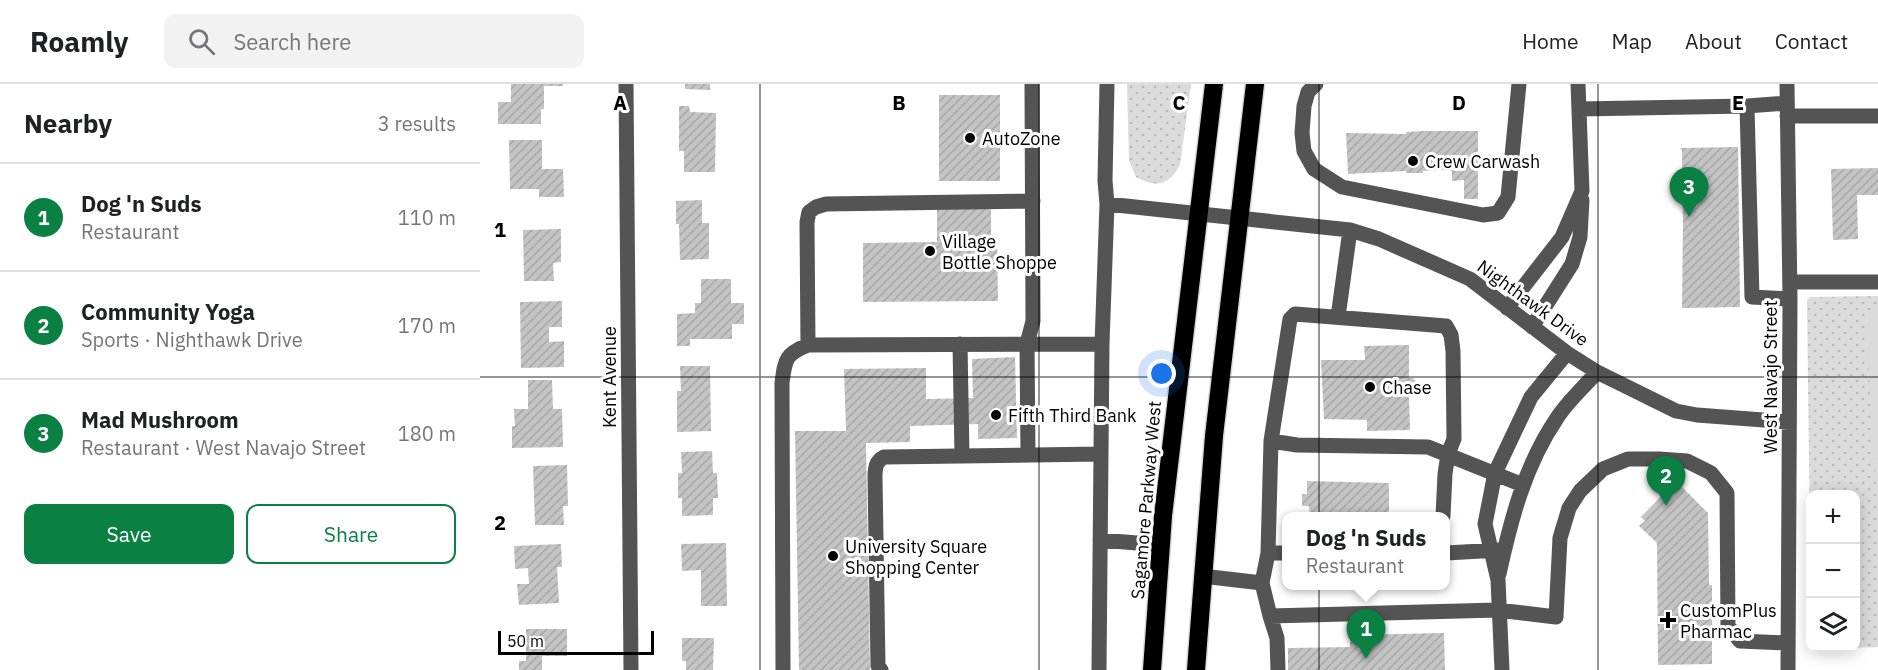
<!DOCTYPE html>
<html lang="en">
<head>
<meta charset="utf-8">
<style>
  :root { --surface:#fff; --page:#f2f2f2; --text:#202124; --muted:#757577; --line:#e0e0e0; --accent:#0b8043 }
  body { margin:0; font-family:"IBM Plex Sans",sans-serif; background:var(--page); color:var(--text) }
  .controls { position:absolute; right:18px; bottom:18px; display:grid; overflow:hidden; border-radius:12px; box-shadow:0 3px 15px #0003 }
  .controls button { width:54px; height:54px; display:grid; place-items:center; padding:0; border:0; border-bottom:2px solid var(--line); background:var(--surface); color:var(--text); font:30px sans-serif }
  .scale { position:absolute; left:18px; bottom:15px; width:156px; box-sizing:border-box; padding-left:6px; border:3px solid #000; border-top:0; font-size:16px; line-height:21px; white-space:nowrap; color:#000; -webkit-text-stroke:4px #fff; paint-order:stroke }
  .you { position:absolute; left:682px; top:290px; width:21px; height:21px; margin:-15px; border:4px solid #fff; border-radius:50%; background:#1a73e8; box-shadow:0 0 0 9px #1a73e833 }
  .badge { display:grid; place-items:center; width:39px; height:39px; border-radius:50%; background:var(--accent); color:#fff; font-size:20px; font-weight:700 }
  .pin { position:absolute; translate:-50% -50px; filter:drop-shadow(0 2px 3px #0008) }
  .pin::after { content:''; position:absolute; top:32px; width:21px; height:18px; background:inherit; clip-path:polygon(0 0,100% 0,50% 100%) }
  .popup { position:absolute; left:802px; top:428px; width:168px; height:78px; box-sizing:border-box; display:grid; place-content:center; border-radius:12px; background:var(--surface); filter:drop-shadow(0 2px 4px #0005); font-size:20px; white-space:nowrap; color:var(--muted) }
  .popup b { font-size:22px; color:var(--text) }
  .popup::after { content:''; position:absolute; left:50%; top:100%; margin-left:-12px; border:12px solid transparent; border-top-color:var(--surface) }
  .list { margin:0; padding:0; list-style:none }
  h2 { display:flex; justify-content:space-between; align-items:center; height:78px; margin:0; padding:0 24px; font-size:26px }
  h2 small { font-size:20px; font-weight:400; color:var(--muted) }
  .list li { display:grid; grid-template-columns:39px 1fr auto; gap:18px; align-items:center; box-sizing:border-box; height:108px; padding:0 24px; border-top:2px solid var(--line) }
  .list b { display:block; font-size:22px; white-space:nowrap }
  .list p { margin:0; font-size:20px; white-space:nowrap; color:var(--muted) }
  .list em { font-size:20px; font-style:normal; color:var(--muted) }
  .actions { display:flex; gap:12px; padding:18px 24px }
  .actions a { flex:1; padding:14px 0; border:2px solid var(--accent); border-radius:12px; text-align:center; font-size:21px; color:var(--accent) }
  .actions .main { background:var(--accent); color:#fff }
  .icon { flex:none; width:33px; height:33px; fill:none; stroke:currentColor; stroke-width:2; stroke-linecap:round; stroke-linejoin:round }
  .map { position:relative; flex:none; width:1398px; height:586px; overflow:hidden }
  header { display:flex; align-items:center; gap:36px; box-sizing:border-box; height:84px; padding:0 30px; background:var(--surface); border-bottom:2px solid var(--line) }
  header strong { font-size:28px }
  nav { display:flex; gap:33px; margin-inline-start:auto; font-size:21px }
  .search { width:420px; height:54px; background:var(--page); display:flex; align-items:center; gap:15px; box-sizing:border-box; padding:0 21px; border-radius:12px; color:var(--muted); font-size:22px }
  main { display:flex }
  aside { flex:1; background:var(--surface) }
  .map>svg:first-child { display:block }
  .grass { fill:url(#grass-dots) }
  .green { fill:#dbdbdb }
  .building { fill:url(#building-hatch) }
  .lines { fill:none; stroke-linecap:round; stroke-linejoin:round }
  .highway-casing { stroke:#dbdbdb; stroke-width:21 }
  .minor { stroke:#545454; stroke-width:15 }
  .highway { stroke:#000; stroke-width:18 }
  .grid { fill:none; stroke:#000; stroke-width:1.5; stroke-opacity:0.55 }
  .poi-dot { fill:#000; stroke:#fff; stroke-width:2 }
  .labels { text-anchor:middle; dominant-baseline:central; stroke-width:6; stroke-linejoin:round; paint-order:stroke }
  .poi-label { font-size:18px; fill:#000; stroke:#fff; text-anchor:start }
  .street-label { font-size:18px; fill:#000; stroke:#fff }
  .grid-label { font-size:20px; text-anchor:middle; font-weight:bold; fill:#000; stroke:#fff; stroke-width:6; stroke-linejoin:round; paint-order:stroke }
</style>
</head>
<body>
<header>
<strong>Roamly</strong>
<div class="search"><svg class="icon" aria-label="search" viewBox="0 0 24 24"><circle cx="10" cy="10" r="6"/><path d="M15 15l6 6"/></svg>Search here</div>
<nav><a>Home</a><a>Map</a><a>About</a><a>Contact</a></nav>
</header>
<main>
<aside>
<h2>Nearby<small>3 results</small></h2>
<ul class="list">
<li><span class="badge">1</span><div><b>Dog 'n Suds</b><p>Restaurant</p></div><em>110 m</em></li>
<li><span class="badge">2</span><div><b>Community Yoga</b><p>Sports · Nighthawk Drive</p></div><em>170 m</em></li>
<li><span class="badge">3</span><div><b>Mad Mushroom</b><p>Restaurant · West Navajo Street</p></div><em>180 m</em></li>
</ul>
<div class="actions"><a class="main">Save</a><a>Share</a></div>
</aside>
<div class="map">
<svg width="1398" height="586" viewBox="0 0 1398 586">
  <defs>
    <pattern id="grass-dots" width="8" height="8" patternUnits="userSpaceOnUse" patternTransform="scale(1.5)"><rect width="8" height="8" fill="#dbdbdb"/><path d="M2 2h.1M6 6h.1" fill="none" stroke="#bababa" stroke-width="1.8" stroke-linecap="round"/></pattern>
    <pattern id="building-hatch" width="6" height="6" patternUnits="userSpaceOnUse" patternTransform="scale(1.5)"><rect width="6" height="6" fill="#c4c4c4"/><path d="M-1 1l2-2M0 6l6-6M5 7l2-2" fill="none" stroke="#a7a7a7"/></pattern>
  </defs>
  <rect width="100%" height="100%" fill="#fff"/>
  <path class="grass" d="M647 0H711L700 81C689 102 676 104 656 93L649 77Z
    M1398 212V563L1342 565 1340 564H1376V410H1330V450L1327 216 1331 213Z"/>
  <path class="green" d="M1385 228H1398V438Z"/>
  <path class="building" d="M31 0H83V2H64V25H61V40H18V18H31Z
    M205 0H230V6L205 5Z
    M459 11H520V97H459Z
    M199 22H209L210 28 236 29 235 88H204V67H199Z
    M943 47H998V115H984V96L972 97V88L970 86 943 87V89H926V87L868 90 866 49 926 50V48Z
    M29 56H62V85H83L84 113H59V105H30Z
    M1258 63 1260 223 1202 224 1203 135 1202 98H1200V95H1202V66L1200 64Z
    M1398 84V111H1377L1378 155 1353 156 1351 85Z
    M222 116V139H229V175L200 176 199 140H196V117Z
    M457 125H511V154H517L518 217 383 218V159L457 158Z
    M81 145V178L73 179 74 197H44L43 146Z
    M221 195H251V219H264V240H252V255H210V262H197V230L215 229V219H221Z
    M82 217V243H69V258L84 257V283L41 284 40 218Z
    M929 261V294H933L938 299V308L933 313H929L930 346 887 347V336L844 335 841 276H885L884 262Z
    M535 273 537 354 498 355V340L430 342V358L386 359 390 586H319L315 347H366L364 285 446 284V315L493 314 492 275Z
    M200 282H230L231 347 197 348V307H201Z
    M48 296H72L73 325H82L83 363 32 364V342H35L34 325H48Z
    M232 367 233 389H237L238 414H233V431L202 432V414H198V389H202L201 368Z
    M87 381 88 422H83L84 441H55L53 382Z
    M827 397 909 399V430L830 432 829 422H822V410H827Z
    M1196 397 1228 429 1229 501H1232V580L1178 581 1177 459 1159 442 1165 437 1161 433Z
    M246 459 247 522H221V486L202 487 201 460Z
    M81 460 82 483H77L79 519 39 521 37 500H49L48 484 35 485 34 462Z
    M46 545H87V572H62V586H39V577H46Z
    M964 549 965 586H808V564L870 563V551Z
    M202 554H234L233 586H206V577H202Z"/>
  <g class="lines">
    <g class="highway-casing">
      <path id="highway" d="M672 586 683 432 734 0
        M716 586 734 352 775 0"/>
    </g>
    <path class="minor" d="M146 0 151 586
      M836 0 828 8 824 22 822 49 824 67 834 85 862 103 1003 131 1018 129 1028 113 1039 0
      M1307 0 1310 215 1308 586
      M1307 19 1267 22 1272 213 1310 215
      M1099 25 1267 22
      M1307 32H1398
      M627 120 870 146 899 155 990 195 1087 269 1117 288 1196 327 1217 331 1309 338
      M1310 198H1398
      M1027 224 1082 153 1102 107 1098 0
      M858 233 870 146
      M1052 243 1092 180 1100 153 1102 116
      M480 260 482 372
      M328 261 327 138 329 128 336 123 346 120 553 117
      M791 357 817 361 948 363 1043 401
      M548 371 547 260 553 237 552 0
      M620 456 682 461
      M788 469H806
      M966 469 1019 466
      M1019 490C1031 435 1045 381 1077 334 1088 317 1104 303 1117 288
      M722 492 782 499 790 532 1018 526 1076 533 1080 454 1089 424 1100 407 1123 385 1148 375H1179L1207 377 1231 389 1247 409 1248 542 1260 557 1308 559
      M782 499 788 469 791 357 810 235 815 230 966 242 971 251 973 267 974 355 968 370 965 390 963 432
      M790 532 797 554 798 586
      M303 586 302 299C305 276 305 270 328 261L622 260
      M401 586 398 582 395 393C395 384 396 377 404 373L620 370
      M619 586 622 260 627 120 625 97 627 0
      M1022 586 1018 496 1005 440 1015 389 1051 313 1087 269"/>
    <use href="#highway" class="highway"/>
  </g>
  <path class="grid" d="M280 0V586M559 0V586M839 0V586M1118 0V586M0 293H1398"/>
  <g class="poi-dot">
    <circle cx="490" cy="54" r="6"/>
    <circle cx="933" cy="77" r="6"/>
    <circle cx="450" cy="167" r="6"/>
    <circle cx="890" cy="303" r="6"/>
    <circle cx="516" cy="331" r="6"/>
    <circle cx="353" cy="472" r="6"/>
    <path d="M1185 527h6v6h6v6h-6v6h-6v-6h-6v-6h6z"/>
  </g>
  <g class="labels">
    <g class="poi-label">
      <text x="502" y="54">AutoZone</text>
      <text x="945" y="77">Crew Carwash</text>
      <text x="462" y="157">Village<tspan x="462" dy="21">Bottle Shoppe</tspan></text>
      <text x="902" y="303">Chase</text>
      <text x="528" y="331">Fifth Third Bank</text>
      <text x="365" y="462">University Square<tspan x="365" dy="21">Shopping Center</tspan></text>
      <text x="1200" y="526">CustomPlus<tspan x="1200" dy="21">Pharmac</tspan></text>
    </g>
    <g class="street-label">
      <text transform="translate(1053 219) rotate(36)">Nighthawk Drive</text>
      <text transform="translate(129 293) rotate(-90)">Kent Avenue</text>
      <text transform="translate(1290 293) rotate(-90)">West Navajo Street</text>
      <text transform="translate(666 416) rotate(-85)">Sagamore Parkway West</text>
    </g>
  </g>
  <g class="grid-label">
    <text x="140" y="26">A</text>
    <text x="419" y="26">B</text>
    <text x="699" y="26">C</text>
    <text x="979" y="26">D</text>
    <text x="1258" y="26">E</text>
    <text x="20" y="153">1</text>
    <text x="20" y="446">2</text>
  </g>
</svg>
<div class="controls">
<button>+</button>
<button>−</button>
<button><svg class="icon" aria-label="layers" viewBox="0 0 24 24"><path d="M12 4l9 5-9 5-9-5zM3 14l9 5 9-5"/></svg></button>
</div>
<div class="scale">50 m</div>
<div class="you"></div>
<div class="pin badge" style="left:886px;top:575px">1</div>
<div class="popup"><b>Dog 'n Suds</b>Restaurant</div>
<div class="pin badge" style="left:1186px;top:422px">2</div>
<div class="pin badge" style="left:1209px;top:133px">3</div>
</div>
</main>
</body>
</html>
